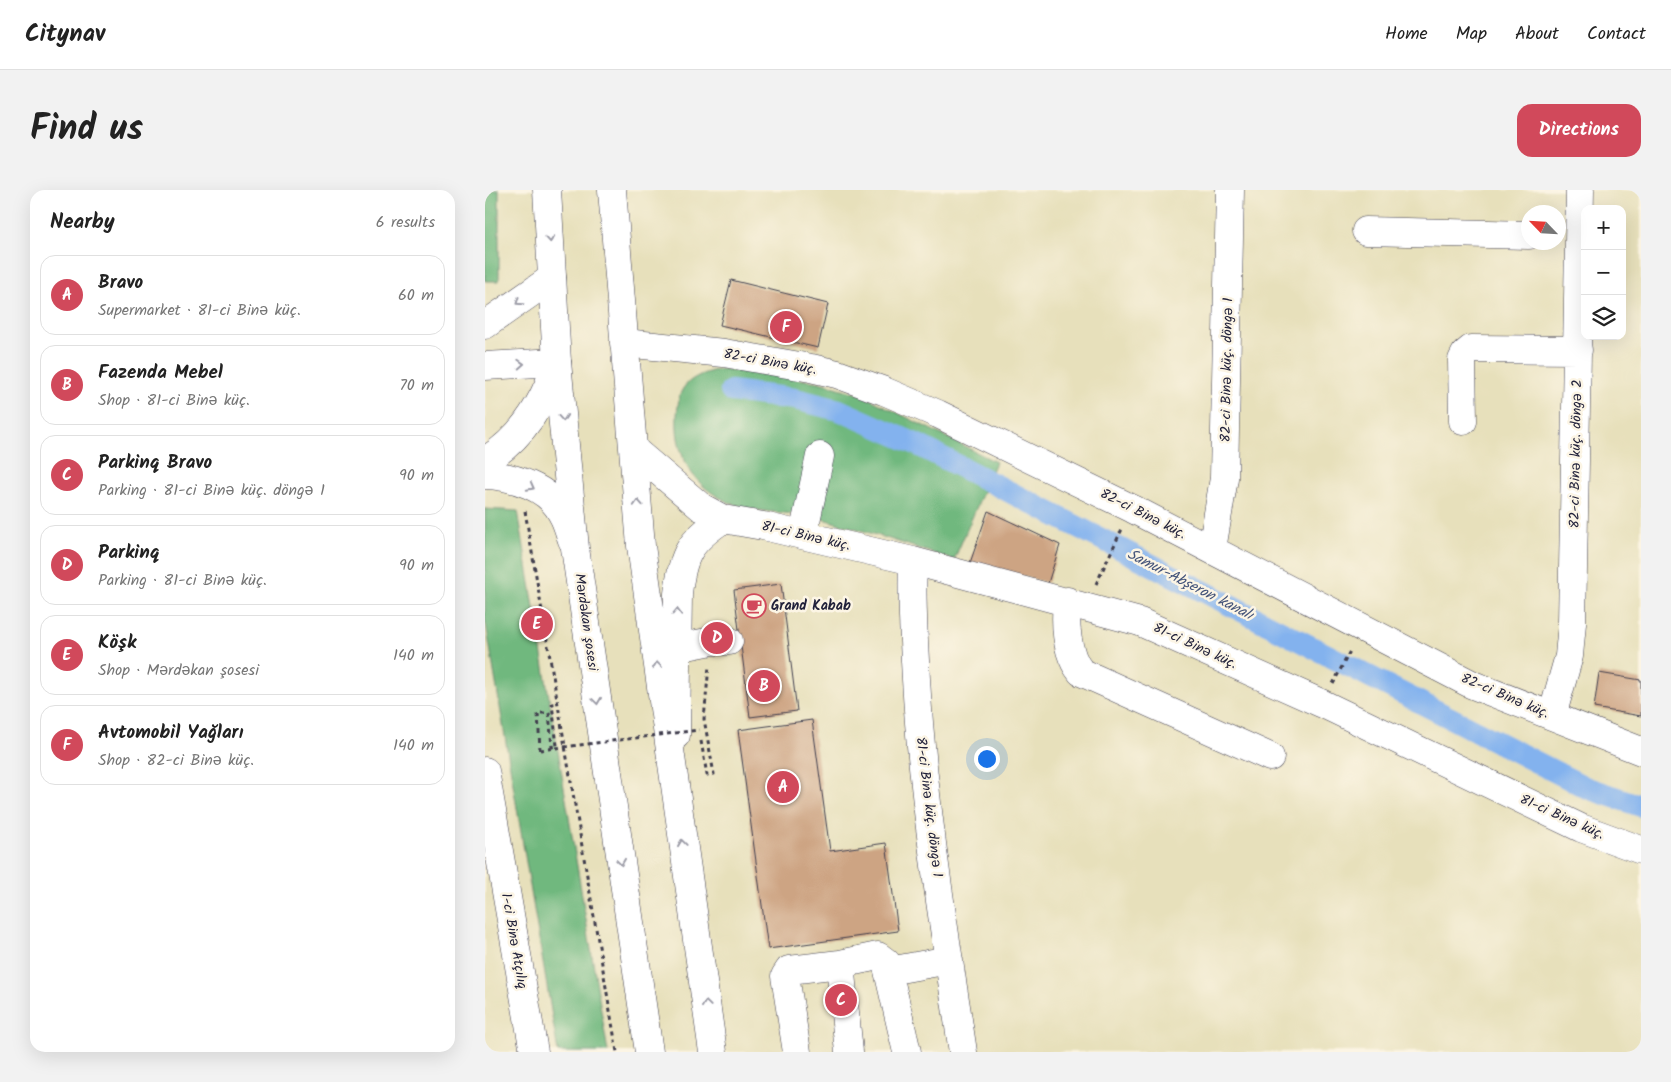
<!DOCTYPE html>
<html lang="en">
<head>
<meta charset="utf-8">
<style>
  :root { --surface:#fff; --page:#f2f2f2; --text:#222; --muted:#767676; --line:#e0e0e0; --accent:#d1495b }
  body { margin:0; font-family:Kalam,sans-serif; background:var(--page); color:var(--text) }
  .controls { position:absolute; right:15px; top:15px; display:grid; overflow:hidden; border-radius:10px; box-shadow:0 5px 20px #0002 }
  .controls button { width:45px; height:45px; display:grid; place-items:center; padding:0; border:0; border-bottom:1px solid var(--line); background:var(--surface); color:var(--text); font:25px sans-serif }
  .compass { position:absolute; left:1036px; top:15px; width:45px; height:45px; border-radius:50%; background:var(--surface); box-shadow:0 5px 20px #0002; rotate:295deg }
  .you { position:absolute; left:501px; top:568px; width:18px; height:18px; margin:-12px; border:4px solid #fff; border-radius:50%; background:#1a73e8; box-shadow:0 0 0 8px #1a73e833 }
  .badge { display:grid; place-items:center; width:32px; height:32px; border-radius:50%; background:var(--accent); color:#fff; font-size:16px; font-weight:700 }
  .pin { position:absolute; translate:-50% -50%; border:2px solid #fff; box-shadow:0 1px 5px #0006 }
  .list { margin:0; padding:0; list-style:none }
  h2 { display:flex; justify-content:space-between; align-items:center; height:65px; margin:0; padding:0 20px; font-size:21px }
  h2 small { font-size:16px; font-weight:400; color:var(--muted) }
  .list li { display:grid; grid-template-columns:32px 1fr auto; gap:15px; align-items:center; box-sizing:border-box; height:80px; margin:0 10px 10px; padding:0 10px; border:1px solid var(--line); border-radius:15px }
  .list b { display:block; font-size:19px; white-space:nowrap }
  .list p { margin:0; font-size:16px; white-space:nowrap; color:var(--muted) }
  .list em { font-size:16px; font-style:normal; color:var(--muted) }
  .icon { flex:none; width:28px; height:28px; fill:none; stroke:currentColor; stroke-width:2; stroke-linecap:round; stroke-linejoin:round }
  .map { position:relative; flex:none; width:1156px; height:862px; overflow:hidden; border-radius:15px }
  header { display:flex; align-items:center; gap:30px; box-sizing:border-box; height:70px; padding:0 25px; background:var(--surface); border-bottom:1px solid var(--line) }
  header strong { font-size:24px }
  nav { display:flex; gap:28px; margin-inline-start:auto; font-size:18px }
  .intro { display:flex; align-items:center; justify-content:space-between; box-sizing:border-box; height:120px; padding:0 30px }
  h1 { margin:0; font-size:35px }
  .button { padding:12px 22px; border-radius:15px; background:var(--accent); color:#fff; font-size:18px; font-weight:700 }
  main { display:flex; gap:30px; padding:0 30px }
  aside { flex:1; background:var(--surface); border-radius:15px; box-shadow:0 5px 20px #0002 }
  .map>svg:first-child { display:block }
  .forest { fill:#70b87e; stroke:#496d5c }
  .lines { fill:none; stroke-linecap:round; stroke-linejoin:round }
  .canal { stroke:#83b2ee; stroke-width:22 }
  .building { fill:#cda483 }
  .minor-casing { stroke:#403e4e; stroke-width:29 }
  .highway-casing { stroke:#403e4e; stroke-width:29 }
  .path { stroke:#403e4e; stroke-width:3; stroke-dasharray:4 4; stroke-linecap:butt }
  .minor { stroke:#fff; stroke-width:28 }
  .highway { stroke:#fff; stroke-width:28 }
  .path-bridge { stroke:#403e4e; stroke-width:3; stroke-dasharray:4 4; stroke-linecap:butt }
  .oneway { stroke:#9c9ca7 }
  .labels { text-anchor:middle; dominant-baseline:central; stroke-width:5; stroke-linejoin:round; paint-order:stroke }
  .street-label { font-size:14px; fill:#22223b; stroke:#fcf5e5 }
  .poi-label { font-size:14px; font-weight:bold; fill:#22223b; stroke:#fcf5e5; text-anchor:start }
  .water-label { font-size:15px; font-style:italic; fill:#44547a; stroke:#fcf5e5 }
</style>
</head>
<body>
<header>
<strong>Citynav</strong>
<nav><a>Home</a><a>Map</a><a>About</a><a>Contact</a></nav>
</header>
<div class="intro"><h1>Find us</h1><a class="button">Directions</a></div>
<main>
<aside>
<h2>Nearby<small>6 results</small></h2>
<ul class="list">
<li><span class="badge">A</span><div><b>Bravo</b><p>Supermarket · 81-ci Binə küç.</p></div><em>60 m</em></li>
<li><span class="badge">B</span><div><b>Fazenda Mebel</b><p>Shop · 81-ci Binə küç.</p></div><em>70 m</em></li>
<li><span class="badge">C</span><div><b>Parkinq Bravo</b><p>Parking · 81-ci Binə küç. döngə 1</p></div><em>90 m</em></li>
<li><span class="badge">D</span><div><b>Parkinq</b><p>Parking · 81-ci Binə küç.</p></div><em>90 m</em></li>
<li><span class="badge">E</span><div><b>Köşk</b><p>Shop · Mərdəkan şosesi</p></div><em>140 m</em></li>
<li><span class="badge">F</span><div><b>Avtomobil Yağları</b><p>Shop · 82-ci Binə küç.</p></div><em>140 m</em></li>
</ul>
</aside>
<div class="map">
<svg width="1156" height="862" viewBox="0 0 1156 862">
  <rect width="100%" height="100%" fill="#fcf5e5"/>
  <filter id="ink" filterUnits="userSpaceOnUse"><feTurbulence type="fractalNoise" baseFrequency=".02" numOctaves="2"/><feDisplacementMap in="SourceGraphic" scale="10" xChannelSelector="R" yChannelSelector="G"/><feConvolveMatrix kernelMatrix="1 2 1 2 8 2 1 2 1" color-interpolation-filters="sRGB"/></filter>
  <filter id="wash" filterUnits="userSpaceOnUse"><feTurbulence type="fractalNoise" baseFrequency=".0096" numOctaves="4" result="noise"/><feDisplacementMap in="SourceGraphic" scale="20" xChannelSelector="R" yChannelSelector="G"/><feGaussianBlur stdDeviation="1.12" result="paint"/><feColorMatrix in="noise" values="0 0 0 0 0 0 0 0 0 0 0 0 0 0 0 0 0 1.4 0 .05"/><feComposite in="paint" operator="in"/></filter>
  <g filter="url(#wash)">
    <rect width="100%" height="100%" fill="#e7e0bb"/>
    <path class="forest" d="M0 0H14V91H0Z
      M238 179 334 192 377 205 511 272 469 370C425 356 382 341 338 329 313 322 287 324 262 318 208 305 184 263 194 209 197 189 221 181 238 179Z
      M0 319 33 321 123 862H73L0 428Z"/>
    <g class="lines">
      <path class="canal" d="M246 201 310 209 354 220 431 254 1102 598 1156 616"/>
    </g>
    <g id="blocks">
      <path class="building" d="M246 90 343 114 333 158 235 135Z
        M503 321 575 355 563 393 485 373Z
        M296 394 312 521 265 527 249 400Z
        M1114 483 1156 490V526L1109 518Z
        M327 530 345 661 401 653 413 741 283 759 253 540Z"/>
    </g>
  </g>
  <g filter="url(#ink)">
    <use href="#blocks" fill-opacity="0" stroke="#403e4e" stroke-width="1"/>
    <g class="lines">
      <g class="minor-casing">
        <path id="minor" d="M881 41 1044 45
          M0 135 67 88
          M139 153 239 163 326 178 352 184 399 201 453 224 648 319 988 495 1156 561
          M0 176 72 172C59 213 38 248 0 271
          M978 231 977 170 980 164 986 159 1093 160
          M149 260 216 317 238 329 278 336 428 371 655 432 838 514 1096 638 1156 660
          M0 285C28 286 64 297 77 324 82 332 84 342 87 350
          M318 345 335 266
          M727 359 739 288 745 0
          M428 371C426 411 429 450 431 489 438 614 459 738 478 862
          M582 411C580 433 581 464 596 482L785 567
          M192 458 227 451H244
          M1067 526 1084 466 1087 433 1095 0
          M191 545 193 404C197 364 205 351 238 329
          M0 581 49 862
          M355 774 364 862
          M404 781 464 770
          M312 862 300 786 304 780 355 774 393 766 401 772 422 862"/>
      </g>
      <g class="highway-casing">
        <path id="highway" d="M62 0 72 172 90 358 164 862
          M127 0 156 356 228 862"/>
      </g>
      <path class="path" d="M40 321 132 862
        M611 394 637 339
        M848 494 866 459
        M216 551 222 585 229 584 219 529 224 476
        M55 560 53 523H64L67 557 72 556 67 514 73 513"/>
      <use href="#minor" class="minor"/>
      <use href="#highway" class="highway"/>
      <path class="path-bridge" d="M55 560 214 540"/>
    </g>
    <defs><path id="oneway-chevron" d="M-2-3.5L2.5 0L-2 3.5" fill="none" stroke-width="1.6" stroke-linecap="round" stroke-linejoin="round" transform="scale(1.25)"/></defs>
    <g class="oneway">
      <use href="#oneway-chevron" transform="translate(65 49) rotate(86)"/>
      <use href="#oneway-chevron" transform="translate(34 112) rotate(145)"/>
      <use href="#oneway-chevron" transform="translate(36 174) rotate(-3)"/>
      <use href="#oneway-chevron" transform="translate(78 228) rotate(85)"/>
      <use href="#oneway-chevron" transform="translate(46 297) rotate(28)"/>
      <use href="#oneway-chevron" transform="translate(153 313) rotate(-94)"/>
      <use href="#oneway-chevron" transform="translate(192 422) rotate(-89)"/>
      <use href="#oneway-chevron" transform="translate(172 475) rotate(-98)"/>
      <use href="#oneway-chevron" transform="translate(112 511) rotate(82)"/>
      <use href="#oneway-chevron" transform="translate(197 653) rotate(-98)"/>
      <use href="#oneway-chevron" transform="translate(136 672) rotate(82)"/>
      <use href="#oneway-chevron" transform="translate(221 814) rotate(-98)"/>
    </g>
  </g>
  <defs>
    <g id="cafe-ring" transform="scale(1.25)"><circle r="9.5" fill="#fcf5e5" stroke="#d1495b" stroke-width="1.5"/><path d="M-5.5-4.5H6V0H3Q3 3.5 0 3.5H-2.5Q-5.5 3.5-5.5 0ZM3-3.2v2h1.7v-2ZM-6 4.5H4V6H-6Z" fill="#d1495b"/></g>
  </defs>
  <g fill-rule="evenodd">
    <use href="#cafe-ring" x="269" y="416"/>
  </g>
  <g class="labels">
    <g class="street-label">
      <text transform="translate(285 172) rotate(10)">82-ci Binə küç.</text>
      <text transform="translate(742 180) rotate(-89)">82-ci Binə küç. döngə 1</text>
      <text transform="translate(1091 264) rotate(-89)">82-ci Binə küç. döngə 2</text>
      <text transform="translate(658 324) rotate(27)">82-ci Binə küç.</text>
      <text transform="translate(321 346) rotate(13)">81-ci Binə küç.</text>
      <text transform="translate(101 432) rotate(82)">Mərdəkan şosesi</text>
      <text transform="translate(710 456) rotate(25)">81-ci Binə küç.</text>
      <text transform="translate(1020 506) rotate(23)">82-ci Binə küç.</text>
      <text transform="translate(444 617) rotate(83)">81-ci Binə küç. döngə 1</text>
      <text transform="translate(1077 627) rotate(24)">81-ci Binə küç.</text>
      <text transform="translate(29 751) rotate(80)">1-ci Binə Atçılıq</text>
    </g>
    <g class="poi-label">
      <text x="286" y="416">Grand Kabab</text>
    </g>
    <g class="water-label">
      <text transform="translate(705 395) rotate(27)">Samur-Abşeron kanalı</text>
    </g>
  </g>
</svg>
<div class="controls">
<button>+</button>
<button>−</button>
<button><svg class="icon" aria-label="layers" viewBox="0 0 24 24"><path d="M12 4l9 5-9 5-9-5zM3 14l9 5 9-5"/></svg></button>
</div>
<svg class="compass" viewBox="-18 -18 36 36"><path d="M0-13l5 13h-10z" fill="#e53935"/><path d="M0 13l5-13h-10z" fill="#767676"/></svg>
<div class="you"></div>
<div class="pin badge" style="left:298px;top:597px">A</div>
<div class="pin badge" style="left:279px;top:496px">B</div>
<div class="pin badge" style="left:356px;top:810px">C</div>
<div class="pin badge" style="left:232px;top:448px">D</div>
<div class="pin badge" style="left:52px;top:434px">E</div>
<div class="pin badge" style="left:301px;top:137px">F</div>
</div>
</main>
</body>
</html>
